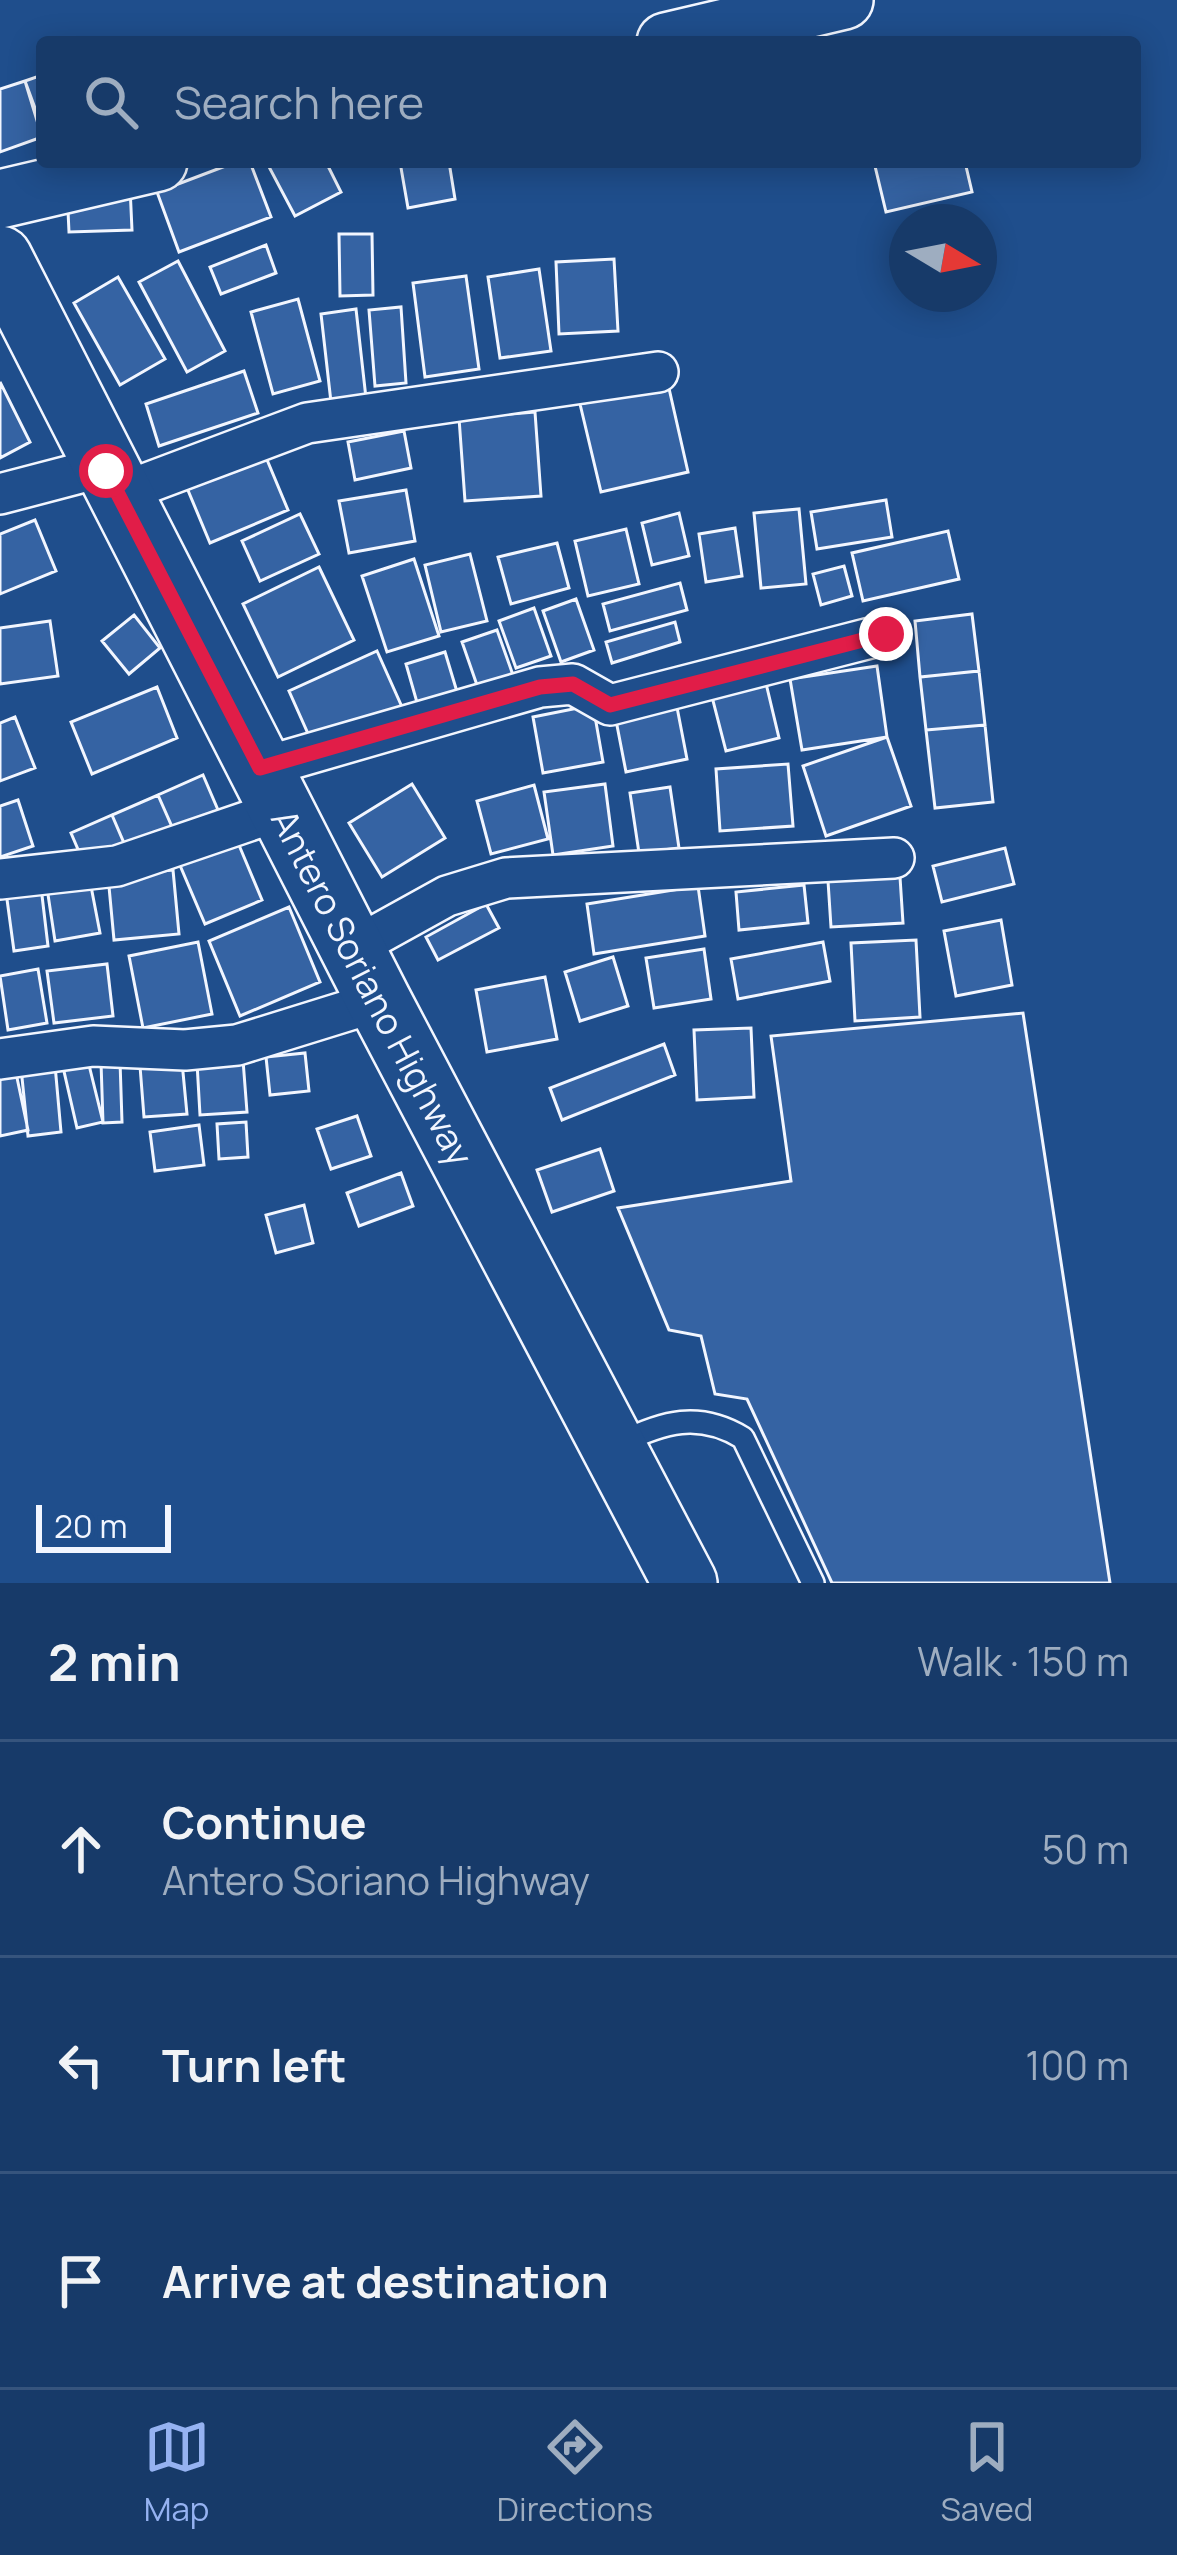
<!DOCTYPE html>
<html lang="en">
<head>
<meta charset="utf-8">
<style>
  :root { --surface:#173a69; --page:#20416f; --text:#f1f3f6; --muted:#9eadc0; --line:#36547d; --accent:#95b2f1 }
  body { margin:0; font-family:Manrope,sans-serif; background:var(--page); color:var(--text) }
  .compass { position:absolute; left:889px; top:204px; width:108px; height:108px; border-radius:50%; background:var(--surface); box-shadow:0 6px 30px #0003; rotate:100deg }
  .scale { position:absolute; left:36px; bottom:30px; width:135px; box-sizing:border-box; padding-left:12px; border:6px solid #f2f6ff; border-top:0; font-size:33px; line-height:42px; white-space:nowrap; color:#f2f6ff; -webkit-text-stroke:9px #1f4e8c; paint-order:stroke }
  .stop { position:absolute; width:36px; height:36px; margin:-27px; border:9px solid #e11d48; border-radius:50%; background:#fff }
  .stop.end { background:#e11d48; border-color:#fff; box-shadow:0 3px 12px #0008 }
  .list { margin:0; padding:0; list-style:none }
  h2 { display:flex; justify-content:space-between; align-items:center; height:156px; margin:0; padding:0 48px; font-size:51px }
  h2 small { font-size:39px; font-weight:400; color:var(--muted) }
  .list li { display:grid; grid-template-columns:78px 1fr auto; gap:36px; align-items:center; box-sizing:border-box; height:216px; padding:0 48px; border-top:3px solid var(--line) }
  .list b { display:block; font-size:45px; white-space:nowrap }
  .list p { margin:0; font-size:39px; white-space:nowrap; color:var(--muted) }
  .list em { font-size:39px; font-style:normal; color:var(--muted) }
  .icon { flex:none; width:66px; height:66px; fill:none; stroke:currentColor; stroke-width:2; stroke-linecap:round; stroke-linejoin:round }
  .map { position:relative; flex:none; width:1177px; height:1583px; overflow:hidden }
  .search { position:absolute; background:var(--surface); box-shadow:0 6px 30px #0003; left:36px; right:36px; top:36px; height:132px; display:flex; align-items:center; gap:30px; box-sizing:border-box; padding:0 42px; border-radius:12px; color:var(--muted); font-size:45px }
  .sheet { height:804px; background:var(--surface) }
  nav { display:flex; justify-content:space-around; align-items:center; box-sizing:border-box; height:168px; border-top:3px solid var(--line); background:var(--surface); font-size:33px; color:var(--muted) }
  nav a { display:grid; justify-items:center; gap:6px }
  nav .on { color:var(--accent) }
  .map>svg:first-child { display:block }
  .building { fill:#3563a3; stroke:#f2f6ff; stroke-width:3 }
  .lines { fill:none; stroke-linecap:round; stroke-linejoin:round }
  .lane-casing { stroke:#f2f6ff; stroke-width:26 }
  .street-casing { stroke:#f2f6ff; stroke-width:44 }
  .secondary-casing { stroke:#f2f6ff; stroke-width:62 }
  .primary-casing { stroke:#f2f6ff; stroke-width:68 }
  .lane { stroke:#1f4e8c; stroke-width:21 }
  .street { stroke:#1f4e8c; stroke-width:39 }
  .secondary { stroke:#1f4e8c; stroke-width:57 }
  .primary { stroke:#1f4e8c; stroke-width:63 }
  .route { stroke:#e11d48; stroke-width:15 }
  .labels { text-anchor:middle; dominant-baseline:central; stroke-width:9; stroke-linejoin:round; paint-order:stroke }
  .street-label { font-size:36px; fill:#f2f6ff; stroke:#1f4e8c }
</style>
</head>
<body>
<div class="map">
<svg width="1177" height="1583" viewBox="0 0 1177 1583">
  <rect width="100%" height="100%" fill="#1f4e8c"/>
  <path class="building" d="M42 75V127L25 81Z
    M25 81 42 137 0 152V89Z
    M236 162H250L271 217 179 252 157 192Z
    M275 162H326L341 192 295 216 268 165Z
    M400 162H449L455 199 408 208Z
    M874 162H965L972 192 886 212Z
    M130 187 132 230 69 232 67 190Z
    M339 234H372L373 295 340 296Z
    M266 245 276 273 221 294 210 267Z
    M614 259 618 331 559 334 556 262Z
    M178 261 225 351 187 372 139 282Z
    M539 269 551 351 500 358 488 277Z
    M466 276 479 369 425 377 413 283Z
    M118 277 165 359 120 385 74 303Z
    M298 299 320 381 273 394 251 312Z
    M401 307 406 383 375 386 369 310Z
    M356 309 367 407 332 411 321 314Z
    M244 371 258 413 159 446 146 404Z
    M0 382 30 442 0 458Z
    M668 384 688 472 601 492 580 404Z
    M535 412 541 496 465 501 459 418Z
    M404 431 411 468 355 480 348 442Z
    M260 443 288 510 210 543 182 476Z
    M406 490 415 541 349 553 339 501Z
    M886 500 892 537 817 549 811 512Z
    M799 509 806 584 761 588 754 513Z
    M679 513 689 556 652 565 642 523Z
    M300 514 319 554 260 581 242 541Z
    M35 520 56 571 0 594V534Z
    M735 528 742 576 706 582 699 534Z
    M626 529 639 584 588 596 575 541Z
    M948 531 959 579 863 601 852 553Z
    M557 543 569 588 511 604 498 557Z
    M470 554 487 621 441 632 425 565Z
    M414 559 439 636 387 652 362 576Z
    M844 566 852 596 821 605 813 574Z
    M319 567 354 640 278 677 243 604Z
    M680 583 687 610 610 631 603 604Z
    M576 599 594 650 561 662 543 611Z
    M534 608 551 656 516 668 499 621Z
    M972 614 979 671 920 677 915 621Z
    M134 615 160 648 129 674 102 641Z
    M50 621 58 676 0 684V628Z
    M675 622 680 642 612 663 606 642Z
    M497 630 513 675 478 688 462 642Z
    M377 651 402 707 314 747 289 691Z
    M445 652 458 695 418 706 406 664Z
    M877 666 887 737 802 750 790 679Z
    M979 671 985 725 926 730 920 677Z
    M764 675 779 738 726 751 710 689Z
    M157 687 177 738 92 774 71 722Z
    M675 697 687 759 626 772 614 710Z
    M593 705 603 762 543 773 533 717Z
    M15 717 35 768 0 781V723Z
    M985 725 993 802 935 808 926 730Z
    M887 737 911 806 826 836 803 766Z
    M788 764 793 826 720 831 716 769Z
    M203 775 218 810 173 829 158 795Z
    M412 784 445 838 382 877 349 823Z
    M605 784 613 846 553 855 544 792Z
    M534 785 548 839 491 854 477 801Z
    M670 787 679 848 639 853 630 793Z
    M158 795 173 829 127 850 112 815Z
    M18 800 33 846 0 857V806Z
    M112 815 127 850 86 868 71 833Z
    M236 838 262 900 205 924 179 863Z
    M1005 848 1014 884 942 902 933 866Z
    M173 870 179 934 114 940 108 876Z
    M900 877 903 923 831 927 828 881Z
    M90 881 100 933 55 941 47 888Z
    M804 885 808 923 739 930 736 892Z
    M698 886 705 936 594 954 587 904Z
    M41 887 48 946 14 951 6 892Z
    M486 904 499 928 438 960 426 937Z
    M289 907 320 982 240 1016 209 941Z
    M1001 920 1012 985 956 996 944 931Z
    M916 940 920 1017 855 1021 851 943Z
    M198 942 212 1014 143 1028 129 956Z
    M823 942 830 981 738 999 731 959Z
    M704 949 711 999 654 1008 646 958Z
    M613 957 628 1006 580 1021 565 972Z
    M107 964 113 1016 54 1023 47 971Z
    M38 969 47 1023 8 1030 0 976Z
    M545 977 557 1039 487 1052 476 990Z
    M1023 1013 1110 1583H832L747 1399 715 1394 701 1336 669 1330 618 1208 791 1181 771 1036Z
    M751 1028 754 1097 697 1100 694 1030Z
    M664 1044 675 1075 562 1120 550 1088Z
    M305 1053 309 1091 270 1095 266 1057Z
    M243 1060 247 1112 200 1115 197 1063Z
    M88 1061 103 1122 77 1128 63 1067Z
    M120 1061 122 1122 103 1123 101 1062Z
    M182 1062 187 1114 144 1117 140 1066Z
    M55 1065 61 1132 28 1136 21 1068Z
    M16 1073 28 1130 0 1136V1076Z
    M357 1116 371 1156 331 1169 317 1129Z
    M246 1122 248 1157 219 1159 217 1124Z
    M199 1125 204 1165 155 1171 150 1132Z
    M600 1149 614 1191 552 1212 537 1170Z
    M401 1173 413 1206 359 1226 347 1193Z
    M304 1205 313 1243 276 1253 266 1215Z"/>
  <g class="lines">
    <g class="lane-casing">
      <path id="lane" d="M620 1443C663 1422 699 1411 743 1438L813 1583"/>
    </g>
    <g class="street-casing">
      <path id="street" d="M0 494 103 467
        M118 494 307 423 658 372
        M260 768 540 687 573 684 610 705 886 634
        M0 879 117 866 281 810
        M353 948 447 896 506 878 894 858
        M0 1059 93 1046 185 1050 237 1045 379 1001"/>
    </g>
    <g class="secondary-casing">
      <path id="secondary" d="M666 42 844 0
        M0 199 158 162"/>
    </g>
    <g class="primary-casing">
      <g id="primary">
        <path id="s1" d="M0 258 379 1001 685 1583"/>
      </g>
    </g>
    <use href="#lane" class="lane"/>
    <use href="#street" class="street"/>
    <use href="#secondary" class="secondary"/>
    <use href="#primary" class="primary"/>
  </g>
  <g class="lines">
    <path class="route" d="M106 471 260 768 540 687 573 684 610 705 886 634"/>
  </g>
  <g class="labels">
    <g class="street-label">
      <text stroke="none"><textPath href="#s1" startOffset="819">Antero Soriano Highway</textPath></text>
    </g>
  </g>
</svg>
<svg class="compass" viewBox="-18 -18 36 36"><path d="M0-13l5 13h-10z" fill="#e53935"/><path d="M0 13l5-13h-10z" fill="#9eadc0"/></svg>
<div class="scale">20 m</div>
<div class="stop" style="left:106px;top:471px"></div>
<div class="stop end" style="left:886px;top:634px"></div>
<div class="search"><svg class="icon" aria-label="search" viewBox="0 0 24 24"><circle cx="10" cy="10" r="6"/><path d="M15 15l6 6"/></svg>Search here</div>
</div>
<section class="sheet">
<h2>2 min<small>Walk · 150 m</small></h2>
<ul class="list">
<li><svg class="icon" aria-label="ahead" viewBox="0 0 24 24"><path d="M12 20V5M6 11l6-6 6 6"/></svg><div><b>Continue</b><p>Antero Soriano Highway</p></div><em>50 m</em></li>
<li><svg class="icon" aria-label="left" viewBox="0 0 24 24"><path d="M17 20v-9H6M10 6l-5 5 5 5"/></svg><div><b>Turn left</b></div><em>100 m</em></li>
<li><svg class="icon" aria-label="arrive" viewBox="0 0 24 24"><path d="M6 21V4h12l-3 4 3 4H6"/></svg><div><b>Arrive at destination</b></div></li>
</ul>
</section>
<nav>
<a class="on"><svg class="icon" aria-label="map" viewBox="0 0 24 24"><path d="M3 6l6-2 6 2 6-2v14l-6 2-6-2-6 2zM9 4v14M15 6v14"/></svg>Map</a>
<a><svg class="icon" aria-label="directions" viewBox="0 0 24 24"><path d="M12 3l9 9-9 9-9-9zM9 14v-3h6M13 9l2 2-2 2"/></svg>Directions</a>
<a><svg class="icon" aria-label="saved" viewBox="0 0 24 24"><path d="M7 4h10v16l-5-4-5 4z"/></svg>Saved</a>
</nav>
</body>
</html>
